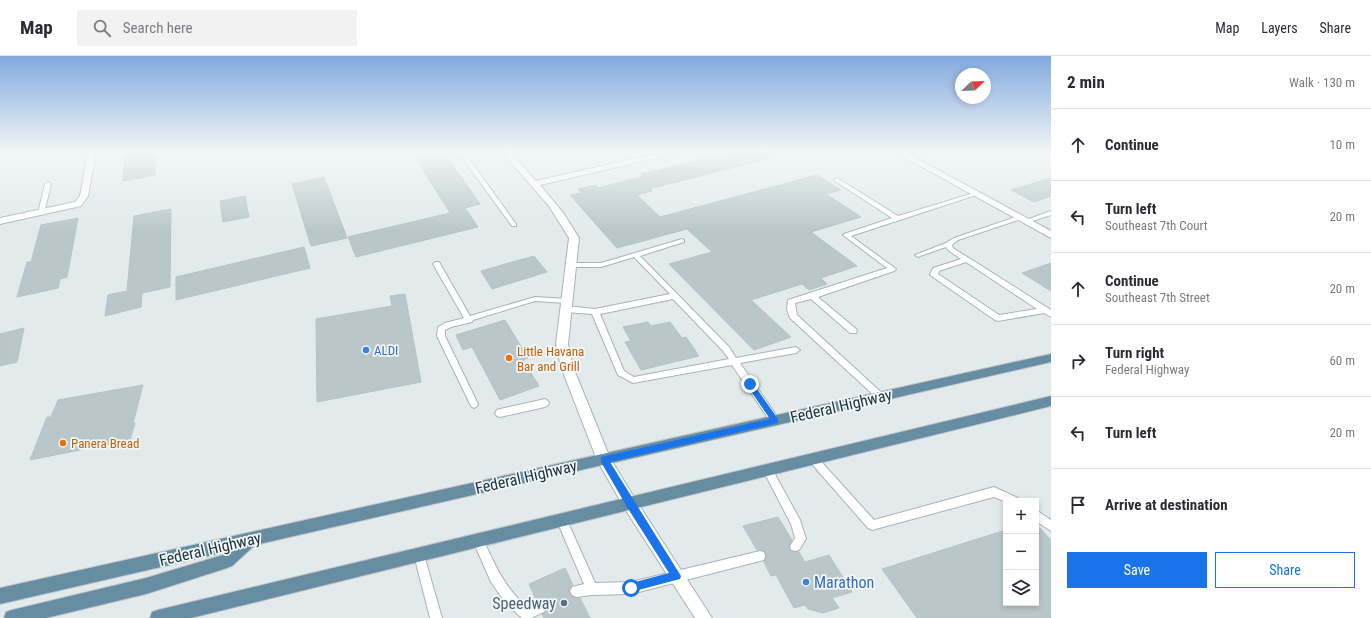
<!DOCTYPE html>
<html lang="en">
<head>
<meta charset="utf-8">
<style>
  :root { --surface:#fff; --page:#f2f2f3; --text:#2b2b33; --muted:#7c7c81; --line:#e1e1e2; --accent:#1a73e8 }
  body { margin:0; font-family:"Roboto Condensed",sans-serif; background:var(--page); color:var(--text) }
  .controls { position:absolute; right:12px; bottom:12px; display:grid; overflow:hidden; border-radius:0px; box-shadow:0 2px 6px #0003 }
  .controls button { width:36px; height:36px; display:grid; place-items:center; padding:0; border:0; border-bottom:1px solid var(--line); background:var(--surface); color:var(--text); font:20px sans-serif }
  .compass { position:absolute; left:955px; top:12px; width:36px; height:36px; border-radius:50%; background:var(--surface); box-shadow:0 2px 6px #0003; rotate:67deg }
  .stop { position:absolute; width:12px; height:12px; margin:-9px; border:3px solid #1a73e8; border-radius:50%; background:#fff }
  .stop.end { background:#1a73e8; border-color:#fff; box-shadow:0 1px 4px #0008 }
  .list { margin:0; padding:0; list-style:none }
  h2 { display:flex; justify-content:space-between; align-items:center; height:52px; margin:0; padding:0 16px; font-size:17px }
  h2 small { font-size:13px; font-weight:400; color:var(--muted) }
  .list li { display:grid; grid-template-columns:26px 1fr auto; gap:12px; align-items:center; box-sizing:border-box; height:72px; padding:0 16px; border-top:1px solid var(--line) }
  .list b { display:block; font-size:15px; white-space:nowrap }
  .list p { margin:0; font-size:13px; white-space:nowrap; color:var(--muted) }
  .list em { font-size:13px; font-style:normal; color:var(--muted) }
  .actions { display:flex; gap:8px; padding:12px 16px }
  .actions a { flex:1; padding:9px 0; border:1px solid var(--accent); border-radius:0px; text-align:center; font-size:14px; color:var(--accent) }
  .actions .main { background:var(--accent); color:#fff }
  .icon { flex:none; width:22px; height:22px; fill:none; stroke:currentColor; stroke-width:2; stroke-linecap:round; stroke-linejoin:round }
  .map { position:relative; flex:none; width:1051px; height:562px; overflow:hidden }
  header { display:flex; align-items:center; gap:24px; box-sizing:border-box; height:56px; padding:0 20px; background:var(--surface); border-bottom:1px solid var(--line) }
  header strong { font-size:19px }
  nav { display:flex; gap:22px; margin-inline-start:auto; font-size:14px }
  .search { width:280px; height:36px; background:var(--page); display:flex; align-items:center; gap:10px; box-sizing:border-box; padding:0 14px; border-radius:0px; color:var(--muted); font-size:15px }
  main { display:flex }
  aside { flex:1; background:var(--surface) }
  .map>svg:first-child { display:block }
  .building { fill:#bac7ca; stroke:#b4c2c6 }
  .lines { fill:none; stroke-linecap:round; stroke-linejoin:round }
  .service-casing { stroke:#a8b3b8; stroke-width:2 }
  .minor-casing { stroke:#a8b3b8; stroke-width:2 }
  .primary-casing { stroke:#c1c6c9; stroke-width:2 }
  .service { fill:#fff; fill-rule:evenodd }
  .minor { fill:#fff; fill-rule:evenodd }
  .primary { fill:#668da2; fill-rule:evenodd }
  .route { fill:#1a73e8 }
  .shop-dot { fill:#3f7fe0; stroke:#f2f8f9; stroke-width:1.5 }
  .food-dot { fill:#e8710a; stroke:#f2f8f9; stroke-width:1.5 }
  .service-dot { fill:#5c6f8a; stroke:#f2f8f9; stroke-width:1.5 }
  .labels { text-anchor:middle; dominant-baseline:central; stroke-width:3.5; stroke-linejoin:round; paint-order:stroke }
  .shop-label { font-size:13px; fill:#366cbe; stroke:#f2f8f9; text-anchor:start }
  .food-label { font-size:13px; fill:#c56008; stroke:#f2f8f9; text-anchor:start }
  .near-street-label { font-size:16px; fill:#21343d; stroke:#f2f8f9 }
  .near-shop-label { font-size:16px; fill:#366cbe; stroke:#f2f8f9; text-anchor:start }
  .near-service-label { font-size:16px; fill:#4e5e75; stroke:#f2f8f9; text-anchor:end }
</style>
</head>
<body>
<header>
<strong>Map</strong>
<div class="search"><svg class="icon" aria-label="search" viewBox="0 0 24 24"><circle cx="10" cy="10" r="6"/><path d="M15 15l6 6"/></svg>Search here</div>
<nav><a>Map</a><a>Layers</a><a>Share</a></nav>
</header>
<main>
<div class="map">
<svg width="1051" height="562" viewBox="0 0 1051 562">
  <rect width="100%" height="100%" fill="#e2eaec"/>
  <path class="building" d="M125 96H155V119L123 125Z
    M734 96H774L775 101 649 133 652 135 637 139 660 161 817 119 841 134 826 138 861 161 811 176 857 210 821 222 827 228 809 234 802 228 751 244 791 281 754 294 669 208 712 196 687 173 617 192 570 139 581 137 578 133 596 129 598 132 644 120 641 118Z
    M445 98 480 148 465 152 478 171 356 201 348 181 450 157 417 104Z
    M324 121 347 182 311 190 292 128Z
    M1051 122V140L1034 146 1011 134Z
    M245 140 249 161 223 166 220 145Z
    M171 153 170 231 142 237 141 251 105 260 108 239 127 235 134 160Z
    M78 162 67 221 60 223 58 232 17 241 27 206H31L41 169Z
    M304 191 310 212 176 244V221Z
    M534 200 547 216 492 233 481 215Z
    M1051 207V235L1022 217Z
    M405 238 421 326 317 346 316 263 392 250 390 240Z
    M505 264 528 302 523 304 539 330 500 344 472 291 463 294 456 279Z
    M648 266 651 270 670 266 682 282 686 281 699 300 641 314 625 286 631 285 623 271Z
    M24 272 17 306 0 310V278Z
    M143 329 133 367H135L130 384 30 404 47 361H51L58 344Z
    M778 461 792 484 789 490 791 495 799 496 805 506 829 499 852 536 832 542 839 552 823 557 808 553 805 549 794 552 776 519 771 520 764 506 766 500 765 496 757 494 743 470Z
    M1036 468 1051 484V562H917L882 513 1006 474V547H1036Z
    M565 512 573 529 571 530 569 536 571 540 580 542 590 562H544L542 558 545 557 547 551 545 547 541 545 537 546 529 528Z"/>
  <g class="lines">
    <g class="service-casing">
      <path id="service" d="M458 96H464L516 168V170H512Z
        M837 122 898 160 974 137 976 136 979 138 851 180 896 213 894 215 818 241 856 273 857 275 856 277H850L811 243 795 247 797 259 884 339 885 341 884 343 881 344 878 343 790 262 787 253 788 244 887 212 843 179 844 178 892 162 835 125 834 124Z
        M48 126 51 128 44 157 41 159 39 158 38 157 45 128Z
        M1051 155V159L1026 167 1023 165Z
        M1019 160 1021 161V163L958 184 952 189 953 192 1051 254V261L1044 257 998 265 995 264 930 219 933 212 961 203 948 194 946 191 920 200 918 201 915 199 946 187 954 182ZM966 206 1037 253 999 259 938 218 939 215Z
        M682 183 684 184V186L640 200 729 291 736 302 796 291 800 294 796 297 740 307 778 362 780 365 778 368 775 369 772 368 732 309 633 327 618 319 592 258 566 256 562 253 566 250 595 253 670 238 634 201 601 211H571L567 209 571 207H601ZM673 243 723 295 729 303 634 321 624 315 600 258Z
        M435 206H439L470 260 535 241 567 243 571 245 567 247 535 245 473 264 472 266 451 271 445 274V280L478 348 477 350 474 352 471 350 470 348 437 280 438 271 445 267 464 262 433 208Z
        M545 343 548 345 549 347 548 349 545 351 500 361 497 360 495 357 497 354 500 353Z
        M814 400 817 401 874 464 994 431 1018 442 1019 445H1006V446L994 441 872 474 868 472 811 407 809 404 811 401Z
        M768 410 771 411 800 464 806 483 799 494 795 495 791 494 790 490 795 482 791 468 763 414 765 411Z
        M1036 454 1051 464V475L1036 465Z
        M562 460 566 462 595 527 631 526 760 495 764 496 765 500 764 504 760 505 631 538 592 539 576 541 572 539 570 535 572 531 584 528 557 465 558 462Z
        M478 480 482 481C495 509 504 531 527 551L540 546 544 548 546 552 544 556 531 562H522L507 549 491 526 473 485 474 481Z
        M419 494 423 495 424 499 442 562H430L414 499 415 495Z"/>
    </g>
    <g class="minor-casing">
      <path id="minor" d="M88 96H96L88 140 81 150 0 168V162L75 146 80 140Z
        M502 96H510L536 125 663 96H677L673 98 540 129 564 158 579 182 568 288 573 311 610 402 635 443 712 562H695L625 453 597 404 561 311 556 288 569 182 549 150Z
        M895 96H905L1051 175V182Z"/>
    </g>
    <g class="primary-casing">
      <path id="primary" d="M1051 298V306L255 489 232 510 227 512 146 538 46 562H4L6 556 12 554 146 522 223 499 226 496 0 548V532Z
        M1051 340V350L191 562H150L152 556 158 554Z"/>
    </g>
    <use href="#service" class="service"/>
    <use href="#minor" class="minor"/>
    <use href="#primary" class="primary"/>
  </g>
  <linearGradient id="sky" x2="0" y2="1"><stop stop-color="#82aadf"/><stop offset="0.55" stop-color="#f2f6f6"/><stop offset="1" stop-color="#f2f6f6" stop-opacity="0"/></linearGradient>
  <rect width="1051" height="175" fill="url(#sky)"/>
  <path class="route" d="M750 325 752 326 778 363V367L610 406 681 520 680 523 676 524 631 536 628 535 627 532 628 528 669 517 627 451 601 406V401L770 363 746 328Z"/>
  <g class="shop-dot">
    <circle cx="366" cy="294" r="4"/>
    <circle cx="806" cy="526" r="4"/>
  </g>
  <g class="food-dot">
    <circle cx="509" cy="302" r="4"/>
    <circle cx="63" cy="387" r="4"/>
  </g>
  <circle class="service-dot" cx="564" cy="547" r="4"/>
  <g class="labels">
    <g class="shop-label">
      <text x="374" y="294">ALDI</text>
    </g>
    <g class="food-label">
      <text x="517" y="295">Little Havana<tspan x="517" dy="15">Bar and Grill</tspan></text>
      <text x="71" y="387">Panera Bread</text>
    </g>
    <g class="near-street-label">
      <text transform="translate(841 350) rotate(-13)">Federal Highway</text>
      <text transform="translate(526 421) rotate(-13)">Federal Highway</text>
      <text transform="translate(210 493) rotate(-13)">Federal Highway</text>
    </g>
    <g class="near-shop-label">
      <text x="814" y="526">Marathon</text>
    </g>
    <g class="near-service-label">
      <text x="556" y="547">Speedway</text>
    </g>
  </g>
</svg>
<div class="controls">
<button>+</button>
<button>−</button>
<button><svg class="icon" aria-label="layers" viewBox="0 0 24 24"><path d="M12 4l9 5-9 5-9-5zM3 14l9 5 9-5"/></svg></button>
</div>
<svg class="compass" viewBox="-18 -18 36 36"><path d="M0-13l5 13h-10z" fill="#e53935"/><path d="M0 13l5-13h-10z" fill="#7c7c81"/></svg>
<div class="stop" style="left:631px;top:532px"></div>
<div class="stop end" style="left:750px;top:328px"></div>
</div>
<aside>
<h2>2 min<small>Walk · 130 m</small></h2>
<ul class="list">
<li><svg class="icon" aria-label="ahead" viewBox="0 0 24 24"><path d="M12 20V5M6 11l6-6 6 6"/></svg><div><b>Continue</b></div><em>10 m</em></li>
<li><svg class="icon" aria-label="left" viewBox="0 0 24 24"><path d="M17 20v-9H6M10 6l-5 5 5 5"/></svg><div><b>Turn left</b><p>Southeast 7th Court</p></div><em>20 m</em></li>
<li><svg class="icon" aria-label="ahead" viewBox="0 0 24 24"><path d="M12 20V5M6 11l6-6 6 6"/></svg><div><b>Continue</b><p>Southeast 7th Street</p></div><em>20 m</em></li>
<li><svg class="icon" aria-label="right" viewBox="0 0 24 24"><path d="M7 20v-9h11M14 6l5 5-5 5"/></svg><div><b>Turn right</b><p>Federal Highway</p></div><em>60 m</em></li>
<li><svg class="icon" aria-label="left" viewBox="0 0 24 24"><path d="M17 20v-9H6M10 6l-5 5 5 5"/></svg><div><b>Turn left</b></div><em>20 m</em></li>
<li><svg class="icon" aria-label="arrive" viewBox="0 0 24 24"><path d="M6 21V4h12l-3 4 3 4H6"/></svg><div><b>Arrive at destination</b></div></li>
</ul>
<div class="actions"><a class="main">Save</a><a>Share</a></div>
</aside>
</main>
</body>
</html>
